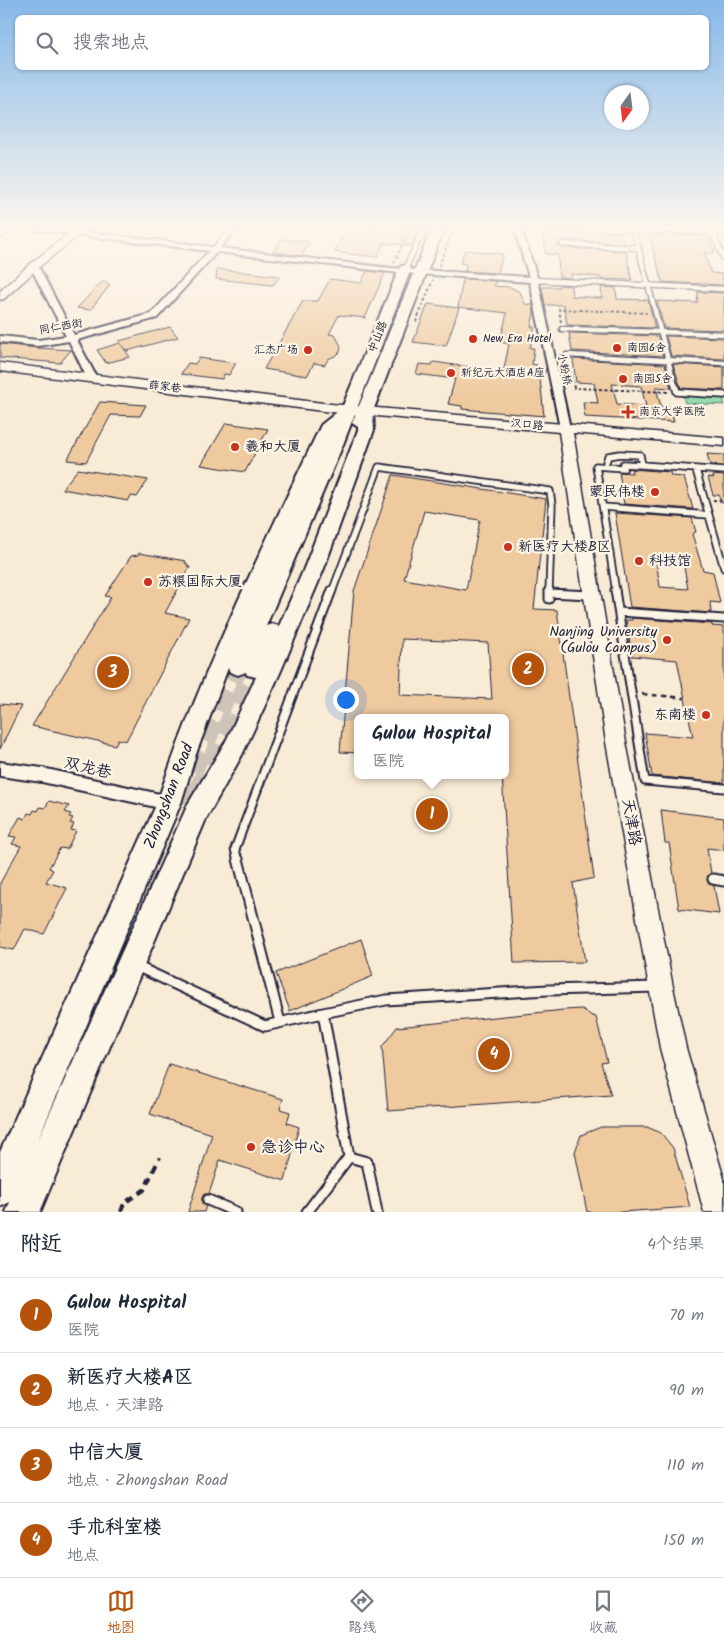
<!DOCTYPE html>
<html lang="zh">
<head>
<meta charset="utf-8">
<style>
  :root { --surface:#fff; --page:#f6f6f7; --text:#1f2937; --muted:#747a83; --line:#e0e1e3; --accent:#b45309 }
  body { margin:0; font-family:Kalam,"LXGW WenKai TC",sans-serif; background:var(--page); color:var(--text) }
  .compass { position:absolute; left:604px; top:85px; width:45px; height:45px; border-radius:50%; background:var(--surface); box-shadow:0 1px 4px #0004; rotate:194deg }
  .you { position:absolute; left:345px; top:699px; width:18px; height:18px; margin:-12px; border:4px solid #fff; border-radius:50%; background:#1a73e8; box-shadow:0 0 0 8px #1a73e833 }
  .badge { display:grid; place-items:center; width:32px; height:32px; border-radius:50%; background:var(--accent); color:#fff; font-size:16px; font-weight:700 }
  .pin { position:absolute; translate:-50% -50%; border:2px solid #fff; box-shadow:0 1px 5px #0006 }
  .popup { position:absolute; left:354px; top:714px; width:155px; height:65px; box-sizing:border-box; display:grid; place-content:center; border-radius:8px; background:var(--surface); filter:drop-shadow(0 1px 4px #0005); font-size:16px; white-space:nowrap; color:var(--muted) }
  .popup b { font-size:19px; color:var(--text) }
  .popup::after { content:''; position:absolute; left:50%; top:100%; margin-left:-10px; border:10px solid transparent; border-top-color:var(--surface) }
  .list { margin:0; padding:0; list-style:none }
  h2 { display:flex; justify-content:space-between; align-items:center; height:65px; margin:0; padding:0 20px; font-size:21px }
  h2 small { font-size:16px; font-weight:400; color:var(--muted) }
  .list li { display:grid; grid-template-columns:32px 1fr auto; gap:15px; align-items:center; box-sizing:border-box; height:75px; padding:0 20px; border-top:1px solid var(--line) }
  .list b { display:block; font-size:19px; white-space:nowrap }
  .list p { margin:0; font-size:16px; white-space:nowrap; color:var(--muted) }
  .list em { font-size:16px; font-style:normal; color:var(--muted) }
  .icon { flex:none; width:28px; height:28px; fill:none; stroke:currentColor; stroke-width:2; stroke-linecap:round; stroke-linejoin:round }
  .map { position:relative; flex:none; width:724px; height:1212px; overflow:hidden }
  .search { position:absolute; background:var(--surface); box-shadow:0 1px 4px #0004; left:15px; right:15px; top:15px; height:55px; display:flex; align-items:center; gap:12px; box-sizing:border-box; padding:0 18px; border-radius:8px; color:var(--muted); font-size:19px }
  .sheet { height:365px; background:var(--surface) }
  nav { display:flex; justify-content:space-around; align-items:center; box-sizing:border-box; height:70px; border-top:1px solid var(--line); background:var(--surface); font-size:14px; color:var(--muted) }
  nav a { display:grid; justify-items:center; gap:2px }
  nav .on { color:var(--accent) }
  .map>svg:first-child { display:block }
  .green { fill:#94dcac; stroke:#5b7f74 }
  .building { fill:#efca9f; stroke:#22223b; fill-rule:evenodd }
  .lines { fill:none; stroke-linecap:round; stroke-linejoin:round }
  .primary-tunnel { stroke:#cec4b8; stroke-width:22; stroke-dasharray:22 11; stroke-linecap:butt }
  .lane-far3-casing { stroke:#22223b; stroke-width:7 }
  .lane-far2-casing { stroke:#22223b; stroke-width:9 }
  .lane-far1-casing { stroke:#22223b; stroke-width:11 }
  .lane-casing { stroke:#22223b; stroke-width:13 }
  .street-casing { stroke:#22223b; stroke-width:4 }
  .secondary-casing { stroke:#22223b; stroke-width:3 }
  .primary-casing { stroke:#22223b; stroke-width:4 }
  .path-far2 { stroke:#22223b; stroke-width:2; stroke-dasharray:3 2.5; stroke-linecap:butt }
  .path-far1 { stroke:#22223b; stroke-width:2.5; stroke-dasharray:5.5 4.5; stroke-linecap:butt }
  .path { stroke:#22223b; stroke-width:4; stroke-dasharray:8 5.5; stroke-linecap:butt }
  .lane-far3 { stroke:#fcf5e5; stroke-width:4.5 }
  .lane-far2 { stroke:#fcf5e5; stroke-width:5.5 }
  .lane-far1 { stroke:#fcf5e5; stroke-width:7 }
  .lane { stroke:#fcf5e5; stroke-width:9 }
  .street { fill:#fcf5e5; fill-rule:evenodd }
  .secondary { fill:#fcf5e5; fill-rule:evenodd }
  .primary { fill:#fcf5e5; fill-rule:evenodd }
  .poi-dot { fill:#c8321e; stroke:#fcf5e5; stroke-width:2 }
  .labels { text-anchor:middle; dominant-baseline:central; stroke-width:4.5; stroke-linejoin:round; paint-order:stroke }
  .far-street-label { font-size:11px; fill:#22223b; stroke:#fcf5e5 }
  .far-poi-label { font-size:11px; fill:#22223b; stroke:#fcf5e5; text-anchor:start }
  .poi-label { font-size:14px; fill:#22223b; stroke:#fcf5e5; text-anchor:start }
  .near-street-label { font-size:16px; fill:#22223b; stroke:#fcf5e5 }
  .near-poi-label { font-size:16px; fill:#22223b; stroke:#fcf5e5; text-anchor:start }
</style>
</head>
<body>
<div class="map">
<svg width="724" height="1212" viewBox="0 0 724 1212">
  <rect width="100%" height="100%" fill="#f9ecd7"/>
  <filter id="ink" filterUnits="userSpaceOnUse"><feTurbulence type="fractalNoise" baseFrequency=".02" numOctaves="2"/><feDisplacementMap in="SourceGraphic" scale="10" xChannelSelector="R" yChannelSelector="G"/><feConvolveMatrix kernelMatrix="1 2 1 2 8 2 1 2 1" color-interpolation-filters="sRGB"/></filter>
  <g filter="url(#ink)">
    <path class="green" d="M672 362 724 365V375L680 373 687 394 724 397V405L685 403Z"/>
    <path class="building" d="M348 228 403 232 404 228H420L412 246 384 243 377 257 334 252Z
      M568 231 621 233 624 243 562 240 558 244 562 248 626 251 632 280 601 279 600 277 571 274V278L559 277 558 255 546 254 543 232 569 233Z
      M649 234 708 236 715 253H704L711 273 722 274 724 285 662 282Z
      M282 239 310 242 301 256 273 252Z
      M465 250 503 254 498 273 465 271 466 264 460 263Z
      M217 269 280 276 273 285 216 279Z
      M367 271 385 273 365 318 339 315 329 334 335 335 341 346 340 352 337 355 328 359 325 365 314 363 307 376 264 369 303 301H318L330 279 361 283Z
      M463 279 496 281 494 286 510 287 520 292 525 304 533 305 534 313 531 327H534V333L530 348H534L532 364 537 365 536 368 546 369V371L540 378 544 416 462 409V406L448 404 455 379 416 374 419 364 432 365 433 362 477 368 476 371 503 374 509 344 500 342 507 313 458 307Z
      M104 280 110 285 90 310 77 308Z
      M559 285 571 286 572 296 602 298 601 287 616 288 617 299 648 300 655 328 567 325 564 305H545L542 287H559Z
      M698 292 724 293V330L664 328 657 301 697 303Z
      M428 304 459 308 446 346 413 342Z
      M170 327 178 337 127 351 119 341Z
      M569 333 658 336 663 356 572 351Z
      M666 336 724 338V359L671 356Z
      M120 343 130 357 106 363 97 350Z
      M0 344 38 348 71 350 60 363 0 358Z
      M199 358 227 362 236 363 229 375 224 374 222 379 181 374 188 363 195 364Z
      M573 359 665 364 671 388 656 387 661 407H670L674 422 585 417 583 402 598 403 594 383 576 382ZM612 384 641 386 646 406 617 404Z
      M673 364 724 367V390L681 388Z
      M100 402 146 405 140 416 111 415 86 462 67 460Z
      M226 423 268 429 245 472 201 465Z
      M707 454 724 455V466L710 465Z
      M78 469 148 480 137 497 131 496 128 501 62 489Z
      M631 469 670 472 671 476 684 477 693 509 624 504 619 472 632 473Z
      M393 475 546 499 534 609 557 610 594 878 573 883 585 962 514 963 502 775H506V718H358V753L340 752 354 591ZM424 511 480 520 466 590 404 579ZM402 639 488 643 492 699 400 695Z
      M713 475 724 476V502L721 503 719 495H713L708 477 714 478Z
      M615 513 692 518 696 532 692 534 703 570 713 572 720 603 710 602 711 613 630 607ZM656 560 683 562 688 589 660 587Z
      M139 553 186 561 185 563 188 564 187 566 190 567 165 613 189 618 126 741 118 739 115 745 32 726 111 597 105 596 131 556 138 555Z
      M632 618 712 624V626L724 627V783L652 776 645 733 693 737 677 660 632 656 626 620H632Z
      M0 704 21 706 0 749Z
      M49 801 69 806 65 812 71 814 69 817 73 818 70 823 74 824 71 830 76 831 67 849 60 848 49 868 53 870 46 882 67 888 44 934 25 929 14 950 0 947V883L21 846 12 844 16 837 9 836 20 817 25 819 28 813 32 814 34 810 38 811 40 807 45 808Z
      M661 810 724 818V850L707 848 711 873 708 875 707 881 714 886 719 914 679 909 669 843H665Z
      M361 939 373 976 290 1011 276 973Z
      M582 1009 592 1016 596 1017 607 1062 601 1063 611 1095 388 1111 382 1047 397 1027 564 1010Z
      M169 1064 283 1099 280 1109 290 1112 287 1123 299 1127 285 1181 220 1160 209 1194H204L202 1198V1204L206 1206 204 1212H188L212 1134 150 1114Z
      M601 1127H647L661 1133 673 1148 690 1207 621 1212H587L575 1152 581 1135Z"/>
    <g class="lines">
      <path class="primary-tunnel" d="M197 795 255 669
        M178 801 238 666"/>
      <g class="lane-far3-casing">
        <path id="lane-far3" d="M605 228 724 233
          M633 228 675 386
          M711 230 724 259
          M0 236 10 228
          M562 244 639 248
          M404 272 424 228
          M534 280 724 289
          M562 329 724 334
          M567 355 724 363"/>
      </g>
      <g class="lane-far2-casing">
        <path id="lane-far2" d="M675 385 677 392 724 395
          M606 462 608 456 620 454 640 455 642 465 724 471
          M696 470 724 568
          M603 507 709 515
          M332 592 379 467 550 491 552 505 549 592
          M616 592 596 466 624 468 623 464 642 465"/>
      </g>
      <g class="lane-far1-casing">
        <path id="lane-far1" d="M615 590 645 781 724 788
          M549 593 590 595
          M549 599V590
          M619 612 724 619
          M238 861 235 849 332 590"/>
      </g>
      <g class="lane-casing">
        <path id="lane" d="M238 859 280 1022
          M713 879 724 881
          M136 966 265 1026 323 1013 349 1157
          M323 1013 386 1000 548 990 658 987
          M208 1200 236 1212
          M307 1212 349 1157 367 1162 377 1212"/>
      </g>
      <g class="street-casing">
        <path id="street" d="M32 228H53L213 247 230 228H237L220 248 391 268 529 277 514 228H521L538 280 570 428 565 431 560 428 530 282 391 272 217 252 157 318 77 340 97 378 92 381 87 378 69 341 38 346 0 342V336L38 340 66 336 30 266 31 264 38 266 74 335 151 314 209 251 36 230Z
          M0 762 42 768 169 796 174 798 177 803 174 808 169 810 42 782 0 776Z"/>
      </g>
      <g class="secondary-casing">
        <path id="secondary" d="M76 228H87L38 268 4 299 0 300V291L30 264Z
          M0 363 331 404 724 438V446L573 433 626 742 673 987 686 1048 724 1179V1212H704L660 1048 649 987 606 742 559 432 331 412 0 371Z"/>
      </g>
      <g class="primary-casing">
        <path id="primary" d="M432 228H444L373 411 374 430 323 571 280 673 242 755 206 819 40 1212H6L10 1202 0 1207V1152L157 803C201 672 262 549 321 425L342 408 399 269 401 266H409L411 269 342 447 266 626 272 624 279 626 303 571 358 430V427L352 423ZM228 668 230 672 238 675 246 672 247 675 256 677 226 741 188 804 37 1142 181 803 196 754Z"/>
      </g>
      <path class="path-far2" d="M563 228 565 235
        M394 263 410 228
        M439 266 454 228
        M416 322 433 280
        M561 322 559 309 647 313
        M569 364 574 388 669 392
        M713 500 724 501"/>
      <path class="path-far1" d="M642 694 685 698"/>
      <path class="path" d="M121 1212 124 1203 144 1190 160 1157"/>
      <use href="#lane-far3" class="lane-far3"/>
      <use href="#lane-far2" class="lane-far2"/>
      <use href="#lane-far1" class="lane-far1"/>
      <use href="#lane" class="lane"/>
      <use href="#street" class="street"/>
      <use href="#secondary" class="secondary"/>
      <use href="#primary" class="primary"/>
    </g>
  </g>
  <linearGradient id="sky" x2="0" y2="1"><stop stop-color="#86b8ea"/><stop offset="0.57" stop-color="#fcf6ed"/><stop offset="1" stop-color="#fcf6ed" stop-opacity="0"/></linearGradient>
  <rect width="724" height="398" fill="url(#sky)"/>
  <g class="poi-dot">
    <circle cx="473" cy="339" r="5"/>
    <circle cx="617" cy="348" r="5"/>
    <circle cx="308" cy="350" r="5"/>
    <circle cx="451" cy="373" r="5"/>
    <circle cx="623" cy="379" r="5"/>
    <path d="M625.5 404.5h5v5h5v5h-5v5h-5v-5h-5v-5h5z"/>
    <circle cx="235" cy="447" r="5"/>
    <circle cx="655" cy="492" r="5"/>
    <circle cx="508" cy="547" r="5"/>
    <circle cx="639" cy="561" r="5"/>
    <circle cx="148" cy="582" r="5"/>
    <circle cx="667" cy="640" r="5"/>
    <circle cx="706" cy="715" r="5"/>
    <circle cx="251" cy="1147" r="5"/>
  </g>
  <g class="labels">
    <g class="far-street-label">
      <text transform="translate(61 327) rotate(-10)">同仁西街</text>
      <text transform="translate(378 337) rotate(-68)">中山路</text>
      <text transform="translate(564 369) rotate(78)">小粉桥</text>
      <text transform="translate(165 387) rotate(7)">薛家巷</text>
      <text transform="translate(527 425) rotate(5)">汉口路</text>
    </g>
    <g class="far-poi-label">
      <text x="483" y="339">New Era Hotel</text>
      <text x="627" y="348">南园6舍</text>
      <text x="298" y="350" text-anchor="end">汇杰广场</text>
      <text x="461" y="373">新纪元大酒店A座</text>
      <text x="633" y="379">南园5舍</text>
      <text x="639" y="412">南京大学医院</text>
    </g>
    <g class="poi-label">
      <text x="245" y="447">羲和大厦</text>
      <text x="645" y="492" text-anchor="end">蒙民伟楼</text>
      <text x="518" y="547">新医疗大楼B区</text>
      <text x="649" y="561">科技馆</text>
      <text x="158" y="582">苏粮国际大厦</text>
      <text x="657" y="632" text-anchor="end">Nanjing University<tspan x="657" dy="16">(Gulou Campus)</tspan></text>
      <text x="696" y="715" text-anchor="end">东南楼</text>
    </g>
    <g class="near-street-label">
      <text transform="translate(88 768) rotate(13)">双龙巷</text>
      <text transform="translate(169 796) rotate(-69)">Zhongshan Road</text>
      <text transform="translate(631 822) rotate(80)">天津路</text>
    </g>
    <g class="near-poi-label">
      <text x="261" y="1147">急诊中心</text>
    </g>
  </g>
</svg>
<svg class="compass" viewBox="-18 -18 36 36"><path d="M0-13l5 13h-10z" fill="#e53935"/><path d="M0 13l5-13h-10z" fill="#747a83"/></svg>
<div class="you"></div>
<div class="pin badge" style="left:432px;top:814px">1</div>
<div class="popup"><b>Gulou Hospital</b>医院</div>
<div class="pin badge" style="left:528px;top:669px">2</div>
<div class="pin badge" style="left:113px;top:672px">3</div>
<div class="pin badge" style="left:494px;top:1054px">4</div>
<div class="search"><svg class="icon" aria-label="search" viewBox="0 0 24 24"><circle cx="10" cy="10" r="6"/><path d="M15 15l6 6"/></svg>搜索地点</div>
</div>
<section class="sheet">
<h2>附近<small>4个结果</small></h2>
<ul class="list">
<li><span class="badge">1</span><div><b>Gulou Hospital</b><p>医院</p></div><em>70 m</em></li>
<li><span class="badge">2</span><div><b>新医疗大楼A区</b><p>地点 · 天津路</p></div><em>90 m</em></li>
<li><span class="badge">3</span><div><b>中信大厦</b><p>地点 · Zhongshan Road</p></div><em>110 m</em></li>
<li><span class="badge">4</span><div><b>手术科室楼</b><p>地点</p></div><em>150 m</em></li>
</ul>
</section>
<nav>
<a class="on"><svg class="icon" aria-label="map" viewBox="0 0 24 24"><path d="M3 6l6-2 6 2 6-2v14l-6 2-6-2-6 2zM9 4v14M15 6v14"/></svg>地图</a>
<a><svg class="icon" aria-label="directions" viewBox="0 0 24 24"><path d="M12 3l9 9-9 9-9-9zM9 14v-3h6M13 9l2 2-2 2"/></svg>路线</a>
<a><svg class="icon" aria-label="saved" viewBox="0 0 24 24"><path d="M7 4h10v16l-5-4-5 4z"/></svg>收藏</a>
</nav>
</body>
</html>
